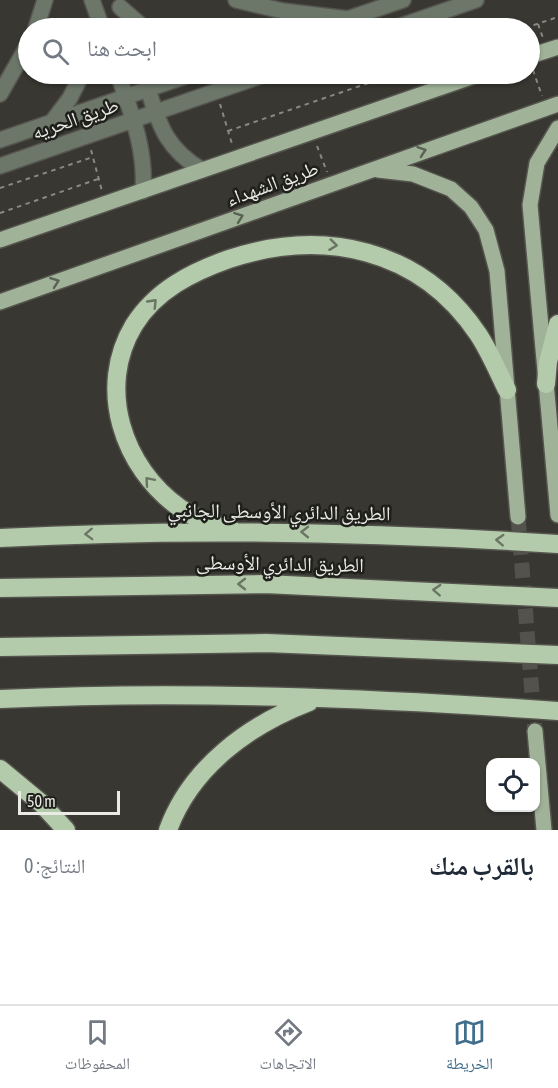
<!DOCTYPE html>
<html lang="ar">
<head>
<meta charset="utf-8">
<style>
  :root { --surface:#fff; --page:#f6f6f7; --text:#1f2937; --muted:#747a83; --line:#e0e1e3; --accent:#406e8b }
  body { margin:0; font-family:"Asap Condensed","Noto Naskh Arabic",sans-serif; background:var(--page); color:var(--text); direction:rtl }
  .controls { position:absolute; right:18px; bottom:18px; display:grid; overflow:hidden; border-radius:12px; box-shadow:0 2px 4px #0004 }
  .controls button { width:54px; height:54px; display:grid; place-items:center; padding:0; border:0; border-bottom:2px solid var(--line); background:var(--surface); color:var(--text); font:30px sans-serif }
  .scale { position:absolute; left:18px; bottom:15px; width:102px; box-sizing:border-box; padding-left:6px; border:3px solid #ebebe6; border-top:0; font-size:16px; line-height:21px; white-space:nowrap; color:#ebebe6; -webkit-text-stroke:4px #1f1f1c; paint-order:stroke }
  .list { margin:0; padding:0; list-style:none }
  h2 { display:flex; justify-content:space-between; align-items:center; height:78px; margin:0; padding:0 24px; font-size:26px }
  h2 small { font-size:20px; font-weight:400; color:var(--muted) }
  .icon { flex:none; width:33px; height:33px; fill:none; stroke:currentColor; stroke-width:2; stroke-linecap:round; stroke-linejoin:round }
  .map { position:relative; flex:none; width:558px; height:830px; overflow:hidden; direction:ltr }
  .search { position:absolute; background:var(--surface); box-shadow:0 2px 4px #0004; left:18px; right:18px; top:18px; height:66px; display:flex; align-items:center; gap:15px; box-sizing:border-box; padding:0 21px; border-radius:33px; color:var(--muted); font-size:22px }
  .sheet { height:174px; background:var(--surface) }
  nav { display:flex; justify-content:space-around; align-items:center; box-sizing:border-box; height:84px; border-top:2px solid var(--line); background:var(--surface); font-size:16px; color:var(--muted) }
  nav a { display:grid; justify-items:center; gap:3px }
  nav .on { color:var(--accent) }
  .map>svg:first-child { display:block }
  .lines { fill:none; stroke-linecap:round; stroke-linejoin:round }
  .major-tunnel { stroke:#54524c; stroke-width:15; stroke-dasharray:15 8; stroke-linecap:butt }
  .minor-casing { stroke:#55544e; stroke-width:18 }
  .major-casing { stroke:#55544e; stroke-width:18 }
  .highway-casing { stroke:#55544e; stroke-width:21 }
  .path { stroke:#8a8883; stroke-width:2; stroke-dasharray:4.5 4.5; stroke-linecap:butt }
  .minor { stroke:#6c7669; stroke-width:15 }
  .major { stroke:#a0b398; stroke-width:15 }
  .highway { stroke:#b4cbab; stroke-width:18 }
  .oneway { stroke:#596254 }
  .oneway2 { stroke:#6a7564 }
  .labels { text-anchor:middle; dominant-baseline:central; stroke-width:5; stroke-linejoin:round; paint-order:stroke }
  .street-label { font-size:20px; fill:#ebebe6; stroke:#1f1f1c }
</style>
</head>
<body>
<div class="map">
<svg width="558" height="830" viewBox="0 0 558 830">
  <rect width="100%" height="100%" fill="#393731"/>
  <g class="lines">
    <path class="major-tunnel" d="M518 517 535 731"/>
    <g class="minor-casing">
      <path id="minor" d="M92 0 102 28
        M236 0 283 11 349 19
        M120 7 144 28
        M36 28 45 0
        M321 28 403 0
        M395 28 476 0
        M118 74C131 113 146 148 143 191
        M143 74C158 117 160 145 202 170
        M0 94 28 45
        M52 122 70 98 82 74
        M0 140 192 74
        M0 166 266 74"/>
    </g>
    <g class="major-casing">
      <path id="major" d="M530 56 558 47
        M558 128 537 163 530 205 558 515
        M378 170 413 174 451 189 471 207 486 230 497 271 518 517
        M0 240 480 74
        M0 302 558 104
        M535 731 544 830"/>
    </g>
    <g class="highway-casing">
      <path id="highway" d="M546 384 548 362 558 324
        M234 531C215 525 197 520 180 508 123 468 96 388 134 325 156 290 192 272 229 259 323 228 420 248 478 334 490 352 498 372 507 390
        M0 538C186 528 372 532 558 544
        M0 588 265 584 558 598
        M0 647 266 643 558 655
        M0 699C185 690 373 698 558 711
        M0 769 41 803 66 830
        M168 830C191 767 249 725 309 702"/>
    </g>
    <path class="path" d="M538 24 543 38
      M525 28 558 17
      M533 70 542 96
      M220 104 232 144
      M228 131 395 74
      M317 146 327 172
      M91 150 102 191
      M0 188 93 157
      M0 213 98 179"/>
    <use href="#minor" class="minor"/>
    <use href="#major" class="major"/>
    <use href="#highway" class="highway"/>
  </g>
  <defs><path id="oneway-chevron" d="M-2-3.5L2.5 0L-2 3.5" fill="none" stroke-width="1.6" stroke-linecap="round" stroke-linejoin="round" transform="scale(1.5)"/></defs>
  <g class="oneway">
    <use href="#oneway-chevron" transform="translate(422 151) rotate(-19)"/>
    <use href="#oneway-chevron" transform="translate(239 217) rotate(-20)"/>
    <use href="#oneway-chevron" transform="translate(55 282) rotate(-20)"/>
  </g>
  <g class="oneway2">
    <use href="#oneway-chevron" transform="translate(333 245) rotate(7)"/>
    <use href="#oneway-chevron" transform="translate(153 303) rotate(-46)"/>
    <use href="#oneway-chevron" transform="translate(149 481) rotate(-131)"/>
    <use href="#oneway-chevron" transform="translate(305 532) rotate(-179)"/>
    <use href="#oneway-chevron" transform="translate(89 534) rotate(178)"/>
    <use href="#oneway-chevron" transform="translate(500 540) rotate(-177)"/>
    <use href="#oneway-chevron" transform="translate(242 584) rotate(-180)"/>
    <use href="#oneway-chevron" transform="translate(437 590) rotate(-177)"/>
  </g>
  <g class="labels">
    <g class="street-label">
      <text transform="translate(75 118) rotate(-19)">طريق الحريه</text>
      <text transform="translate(272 183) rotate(-20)">طريق الشهداء</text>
      <text transform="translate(279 511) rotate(1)">الطريق الدائري الأوسطى الجانبي</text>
      <text transform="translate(280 563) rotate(1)">الطريق الدائري الأوسطى</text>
    </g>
  </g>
</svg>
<div class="controls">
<button><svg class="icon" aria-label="locate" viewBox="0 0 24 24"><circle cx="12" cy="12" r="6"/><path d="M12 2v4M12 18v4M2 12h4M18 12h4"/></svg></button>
</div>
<div class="scale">50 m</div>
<div class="search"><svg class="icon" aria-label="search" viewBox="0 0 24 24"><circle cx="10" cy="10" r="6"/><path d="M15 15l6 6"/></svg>ابحث هنا</div>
</div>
<section class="sheet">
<h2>بالقرب منك<small>النتائج: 0</small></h2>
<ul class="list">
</ul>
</section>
<nav>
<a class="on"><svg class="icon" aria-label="map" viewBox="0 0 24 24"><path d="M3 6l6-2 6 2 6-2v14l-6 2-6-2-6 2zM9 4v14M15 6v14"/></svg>الخريطة</a>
<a><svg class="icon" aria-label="directions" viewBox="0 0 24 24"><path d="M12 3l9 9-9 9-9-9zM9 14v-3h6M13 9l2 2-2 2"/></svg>الاتجاهات</a>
<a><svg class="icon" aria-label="saved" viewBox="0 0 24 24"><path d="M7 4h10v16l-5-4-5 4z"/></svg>المحفوظات</a>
</nav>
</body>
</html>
